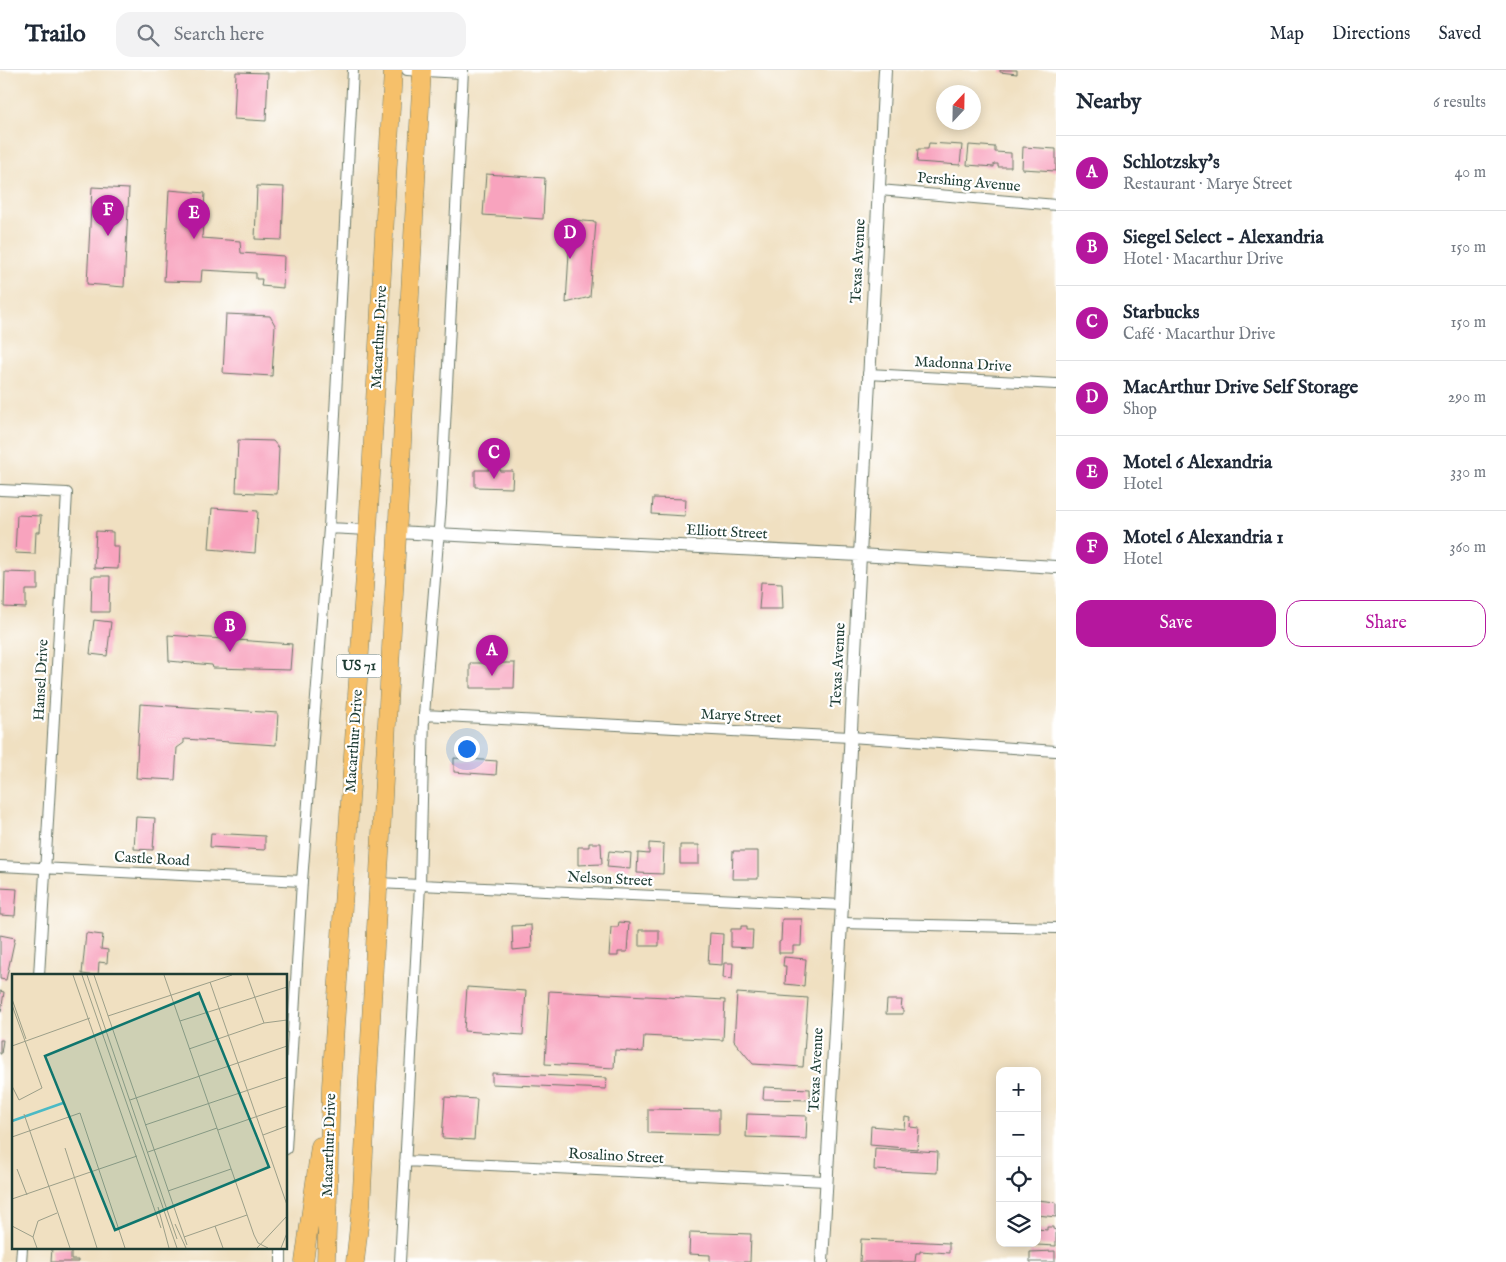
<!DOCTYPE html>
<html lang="en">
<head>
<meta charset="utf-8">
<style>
  :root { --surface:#fff; --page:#f2f2f3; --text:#1f2937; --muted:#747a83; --line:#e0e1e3; --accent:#b5179e }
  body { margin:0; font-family:"IM FELL English",serif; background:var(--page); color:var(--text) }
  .controls { position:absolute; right:15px; bottom:15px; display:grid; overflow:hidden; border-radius:10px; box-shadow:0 2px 12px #0003 }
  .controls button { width:45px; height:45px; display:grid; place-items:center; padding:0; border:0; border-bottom:1px solid var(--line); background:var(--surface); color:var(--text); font:25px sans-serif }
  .compass { position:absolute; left:936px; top:15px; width:45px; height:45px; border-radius:50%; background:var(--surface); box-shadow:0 2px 12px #0003; rotate:22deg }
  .you { position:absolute; left:466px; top:678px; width:18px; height:18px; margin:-12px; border:4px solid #fff; border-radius:50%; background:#1a73e8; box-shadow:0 0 0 8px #1a73e833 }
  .badge { display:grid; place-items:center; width:32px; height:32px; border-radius:50%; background:var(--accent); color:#fff; font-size:16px; font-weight:700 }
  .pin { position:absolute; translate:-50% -41px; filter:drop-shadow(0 1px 2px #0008) }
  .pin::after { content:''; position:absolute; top:26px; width:18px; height:15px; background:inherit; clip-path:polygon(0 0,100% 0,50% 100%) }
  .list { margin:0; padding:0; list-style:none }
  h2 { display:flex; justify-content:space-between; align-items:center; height:65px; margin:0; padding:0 20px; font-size:21px }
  h2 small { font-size:16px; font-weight:400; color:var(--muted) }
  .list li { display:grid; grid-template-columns:32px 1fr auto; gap:15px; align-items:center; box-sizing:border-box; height:75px; padding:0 20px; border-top:1px solid var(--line) }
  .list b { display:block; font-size:19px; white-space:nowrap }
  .list p { margin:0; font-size:16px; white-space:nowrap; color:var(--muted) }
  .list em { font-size:16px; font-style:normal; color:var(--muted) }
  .actions { display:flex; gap:10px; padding:15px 20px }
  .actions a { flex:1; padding:11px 0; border:1px solid var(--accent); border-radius:15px; text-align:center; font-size:18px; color:var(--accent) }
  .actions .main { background:var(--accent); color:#fff }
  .icon { flex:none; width:28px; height:28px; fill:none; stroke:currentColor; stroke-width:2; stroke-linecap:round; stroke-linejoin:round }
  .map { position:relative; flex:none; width:1056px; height:1192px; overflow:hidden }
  header { display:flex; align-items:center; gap:30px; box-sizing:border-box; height:70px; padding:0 25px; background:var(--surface); border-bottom:1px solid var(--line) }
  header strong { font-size:24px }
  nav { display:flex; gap:28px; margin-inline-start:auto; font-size:18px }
  .search { width:350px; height:45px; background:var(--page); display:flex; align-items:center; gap:12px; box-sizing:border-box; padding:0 18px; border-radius:15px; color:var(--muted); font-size:19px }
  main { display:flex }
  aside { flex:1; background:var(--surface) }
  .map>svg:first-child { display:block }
  .building { fill:#f8a3be }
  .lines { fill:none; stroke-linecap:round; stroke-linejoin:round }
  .minor-casing { stroke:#687665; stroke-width:12 }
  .tertiary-casing { stroke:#687665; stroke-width:14 }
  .trunk-casing { stroke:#687665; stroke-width:19 }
  .minor { stroke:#fff; stroke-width:10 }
  .tertiary { stroke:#fff; stroke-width:12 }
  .trunk { stroke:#f6c06b; stroke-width:18 }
  .labels { text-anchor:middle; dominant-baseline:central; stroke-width:4.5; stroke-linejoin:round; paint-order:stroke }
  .shield { fill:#fff; stroke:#627771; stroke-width:1 }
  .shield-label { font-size:14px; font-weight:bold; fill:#1f3d34 }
  .street-label { font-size:15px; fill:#1f3d34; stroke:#fff }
  .inset-river { fill:none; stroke:#4cbac5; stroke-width:2.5 }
  .inset-road { fill:none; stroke:#9c9f89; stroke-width:1 }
  .view { fill:#0f766e; fill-opacity:0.15; stroke:#0f766e; stroke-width:2.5 }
  .inset-edge { fill:none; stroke:#1f3d34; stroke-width:2.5 }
</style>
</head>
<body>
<header>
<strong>Trailo</strong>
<div class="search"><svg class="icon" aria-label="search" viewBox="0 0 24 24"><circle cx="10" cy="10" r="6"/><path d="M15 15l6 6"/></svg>Search here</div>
<nav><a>Map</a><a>Directions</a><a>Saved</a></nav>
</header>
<main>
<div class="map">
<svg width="1056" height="1192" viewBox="0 0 1056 1192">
  <rect width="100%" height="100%" fill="#fff"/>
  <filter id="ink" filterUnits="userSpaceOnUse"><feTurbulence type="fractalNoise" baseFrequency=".02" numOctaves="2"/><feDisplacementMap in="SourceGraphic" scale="10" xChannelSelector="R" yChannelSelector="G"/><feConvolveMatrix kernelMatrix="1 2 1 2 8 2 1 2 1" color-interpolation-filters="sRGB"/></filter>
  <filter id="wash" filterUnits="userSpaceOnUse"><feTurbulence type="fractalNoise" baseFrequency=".0096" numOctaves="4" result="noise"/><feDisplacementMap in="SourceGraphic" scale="20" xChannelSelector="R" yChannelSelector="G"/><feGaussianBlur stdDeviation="1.12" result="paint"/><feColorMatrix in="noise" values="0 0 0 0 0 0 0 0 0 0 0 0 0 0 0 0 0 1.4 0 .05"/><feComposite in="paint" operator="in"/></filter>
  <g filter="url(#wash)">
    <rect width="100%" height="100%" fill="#f0e0c1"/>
    <g id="blocks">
      <path class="building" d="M1000 0H1017V4L1000 2Z
        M236 2 268 3 266 51 234 49Z
        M929 73 962 75 960 95 917 92 918 79H928Z
        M969 75 995 77V82L1011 83V97H998V94H994V97L967 95Z
        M1023 77 1056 79V101L1022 99Z
        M486 104 545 108 543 149 483 145Z
        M257 116 284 117 282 170 255 169Z
        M92 117 129 119 124 217 87 214Z
        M169 120 205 123 202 168 240 171 241 183 284 186 283 218 261 216 262 209H256V203L202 200 201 212 164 211Z
        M571 150 596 152 590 227 566 233Z
        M226 244 270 246 275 255 272 306 223 303Z
        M238 370 273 371 279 378 277 424 236 422Z
        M489 398H500V401H513L512 418 475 417V400H489Z
        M653 428 686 429 685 446 652 444Z
        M212 438 258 441 255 483 209 479Z
        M17 445 41 446 40 462H36L35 484 15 483Z
        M96 461 113 462V476H119L118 499 94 498Z
        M5 502 38 503V520H26V538L4 537Z
        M92 506H110L109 542H91Z
        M761 512 782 513 783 539H759Z
        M94 550 111 552 107 586 90 584Z
        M168 565 292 574 290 600 213 598 212 595 169 591Z
        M470 593H515L514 618H470Z
        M140 634 278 643 276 675 184 669V673L177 678 175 710 136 708Z
        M454 688 497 691 496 705 454 702Z
        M136 747 155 748 153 780 134 779Z
        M211 763 265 766V780L210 777Z
        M589 773H601L602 794 578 795V777H589Z
        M649 773 664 774 663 804 637 803 638 783 649 784Z
        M680 775H699V794H680Z
        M609 781 631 783 630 799 607 797Z
        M733 781H758V809H732Z
        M0 818 17 819 15 846 0 845Z
        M782 849H802L801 876H793V883H779V872L781 871Z
        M619 852 629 853 627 882H618V886H609L611 857H618Z
        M531 855 532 878 513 880 512 856Z
        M741 856H747V860H753L752 878 731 877V859H741Z
        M639 860H659V876H639Z
        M86 863 103 865 101 879 108 880 107 893 99 892 98 906 82 904Z
        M710 863 723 864 722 895 708 894Z
        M0 865 15 868 6 910 0 909Z
        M784 887 806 889 804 916 785 914 786 896H783Z
        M724 893H733L732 909 723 908Z
        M467 917 526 921 523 965 464 961Z
        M0 921 4 922 1 942H0Z
        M549 921 725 930 723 970 644 966 643 982 615 980 614 998 545 994Z
        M737 923 808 928 803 997 753 994 734 971Z
        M887 930H902L901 939 903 940V944H886Z
        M0 970H3L1 984H0Z
        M492 1003 607 1008 606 1019 492 1014Z
        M764 1017 810 1019V1030L763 1029Z
        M445 1027 477 1029 474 1070 442 1068Z
        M648 1039 719 1040V1065L648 1063Z
        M747 1044 807 1046 806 1069 746 1067Z
        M905 1047 911 1048 910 1057 919 1058 917 1079 870 1075 871 1056 904 1059Z
        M875 1078 938 1082 937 1103 874 1100Z
        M1037 1130 1056 1132V1147L1037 1145Z
        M1047 1157H1053V1159L1056 1160V1176L1037 1175V1159L1047 1160Z
        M690 1162 751 1164 750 1192H710V1185L689 1184Z
        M861 1169 949 1173V1183L920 1181V1183H916L915 1192H860Z
        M52 1178H71V1190H78V1192H51Z
        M1055 1181V1192H1030V1182Z"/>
    </g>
  </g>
  <g filter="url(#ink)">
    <use href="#blocks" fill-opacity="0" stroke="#687665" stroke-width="1"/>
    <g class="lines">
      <g class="minor-casing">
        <path id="minor" d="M407 0 463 3
          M879 120 1056 135
          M868 304 1056 314
          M0 420 67 423 39 906
          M329 458 368 460
          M424 645 850 667 1056 681
          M0 796 302 811
          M378 813 842 835
          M841 853 1056 858
          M286 1079 302 811 329 458 353 0
          M405 1091 826 1111
          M21 1192 22 1178
          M281 1192V1178
          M400 1192 420 815 424 645 441 434 463 0"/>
      </g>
      <g class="tertiary-casing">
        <path id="tertiary" d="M396 462 859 485 1056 497
          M822 1192 842 835 885 0"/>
      </g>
      <g class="trunk-casing">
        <path id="trunk" d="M304 1192 320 1076
          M326 1192 331 1016 368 460 393 0
          M355 1192 361 1138 422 0"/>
      </g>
      <use href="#minor" class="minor"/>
      <use href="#tertiary" class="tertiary"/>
      <use href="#trunk" class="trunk"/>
    </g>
  </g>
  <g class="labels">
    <rect class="shield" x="336.5" y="584.5" width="45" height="23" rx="4"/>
    <g class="shield-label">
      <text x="359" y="596">US 71</text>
    </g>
    <g class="street-label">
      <text transform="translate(969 112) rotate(5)">Pershing Avenue</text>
      <text transform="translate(858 191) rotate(-87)">Texas Avenue</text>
      <text transform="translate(379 267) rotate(-87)">Macarthur Drive</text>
      <text transform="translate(963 294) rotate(3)">Madonna Drive</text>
      <text transform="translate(727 462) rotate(3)">Elliott Street</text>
      <text transform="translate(838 595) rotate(-87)">Texas Avenue</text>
      <text transform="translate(41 610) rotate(-87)">Hansel Drive</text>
      <text transform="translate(741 646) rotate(3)">Marye Street</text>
      <text transform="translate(354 671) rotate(-86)">Macarthur Drive</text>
      <text transform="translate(152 789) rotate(3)">Castle Road</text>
      <text transform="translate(610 809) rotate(3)">Nelson Street</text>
      <text transform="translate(816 1000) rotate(-87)">Texas Avenue</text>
      <text transform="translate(329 1075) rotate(-88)">Macarthur Drive</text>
      <text transform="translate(616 1086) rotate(3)">Rosalino Street</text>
    </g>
  </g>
  <g transform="translate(12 904)">
    <rect width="275" height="275" fill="#f0e0c1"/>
    <path class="inset-river" d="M0 147 51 129"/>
    <path class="inset-road" d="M61 1 149 254M70 1 165 274M75 1 165 265M82 1 175 271M152 1 242 261 246 269 256 274M235 1 252 49M198 8 275 231M0 25 14 65M0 31 30 114 7 126 0 112M96 42 220 1M168 47 275 13M0 72 78 44M177 75 252 49 275 46M118 126 275 72M12 140 58 274M133 151 275 103M206 156 275 132M251 161 275 152M0 163 68 139 113 274M53 174 85 274M136 178 205 154M5 195 15 221M156 217 219 195M0 225 125 182M146 233 157 274M163 250 174 274M0 252 21 263 25 274M203 252 211 274M21 263 26 247 45 239M172 263 235 241M245 274 275 242M269 274 275 259"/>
    <path class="view" d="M187 19 257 193 103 256 33 82Z"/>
    <rect width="275" height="275" class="inset-edge"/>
  </g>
</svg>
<div class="controls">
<button>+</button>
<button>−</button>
<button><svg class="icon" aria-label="locate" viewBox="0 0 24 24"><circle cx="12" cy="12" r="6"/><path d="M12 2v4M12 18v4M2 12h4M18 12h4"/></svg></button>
<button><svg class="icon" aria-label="layers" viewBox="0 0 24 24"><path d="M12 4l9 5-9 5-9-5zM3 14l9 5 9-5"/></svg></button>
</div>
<svg class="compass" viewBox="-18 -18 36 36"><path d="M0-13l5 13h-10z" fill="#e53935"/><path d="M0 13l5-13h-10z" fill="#747a83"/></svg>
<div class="you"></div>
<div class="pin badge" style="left:492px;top:606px">A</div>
<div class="pin badge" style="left:230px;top:582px">B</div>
<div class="pin badge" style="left:494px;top:409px">C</div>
<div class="pin badge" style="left:570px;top:189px">D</div>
<div class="pin badge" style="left:194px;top:169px">E</div>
<div class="pin badge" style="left:108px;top:166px">F</div>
</div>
<aside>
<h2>Nearby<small>6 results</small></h2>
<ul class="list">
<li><span class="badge">A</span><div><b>Schlotzsky's</b><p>Restaurant · Marye Street</p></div><em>40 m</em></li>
<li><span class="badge">B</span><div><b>Siegel Select - Alexandria</b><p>Hotel · Macarthur Drive</p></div><em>150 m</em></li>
<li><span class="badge">C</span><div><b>Starbucks</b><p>Café · Macarthur Drive</p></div><em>150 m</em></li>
<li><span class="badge">D</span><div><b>MacArthur Drive Self Storage</b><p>Shop</p></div><em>290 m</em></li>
<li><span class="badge">E</span><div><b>Motel 6 Alexandria</b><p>Hotel</p></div><em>330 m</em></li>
<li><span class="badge">F</span><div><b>Motel 6 Alexandria 1</b><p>Hotel</p></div><em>360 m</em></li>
</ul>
<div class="actions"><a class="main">Save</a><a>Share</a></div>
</aside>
</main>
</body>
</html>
